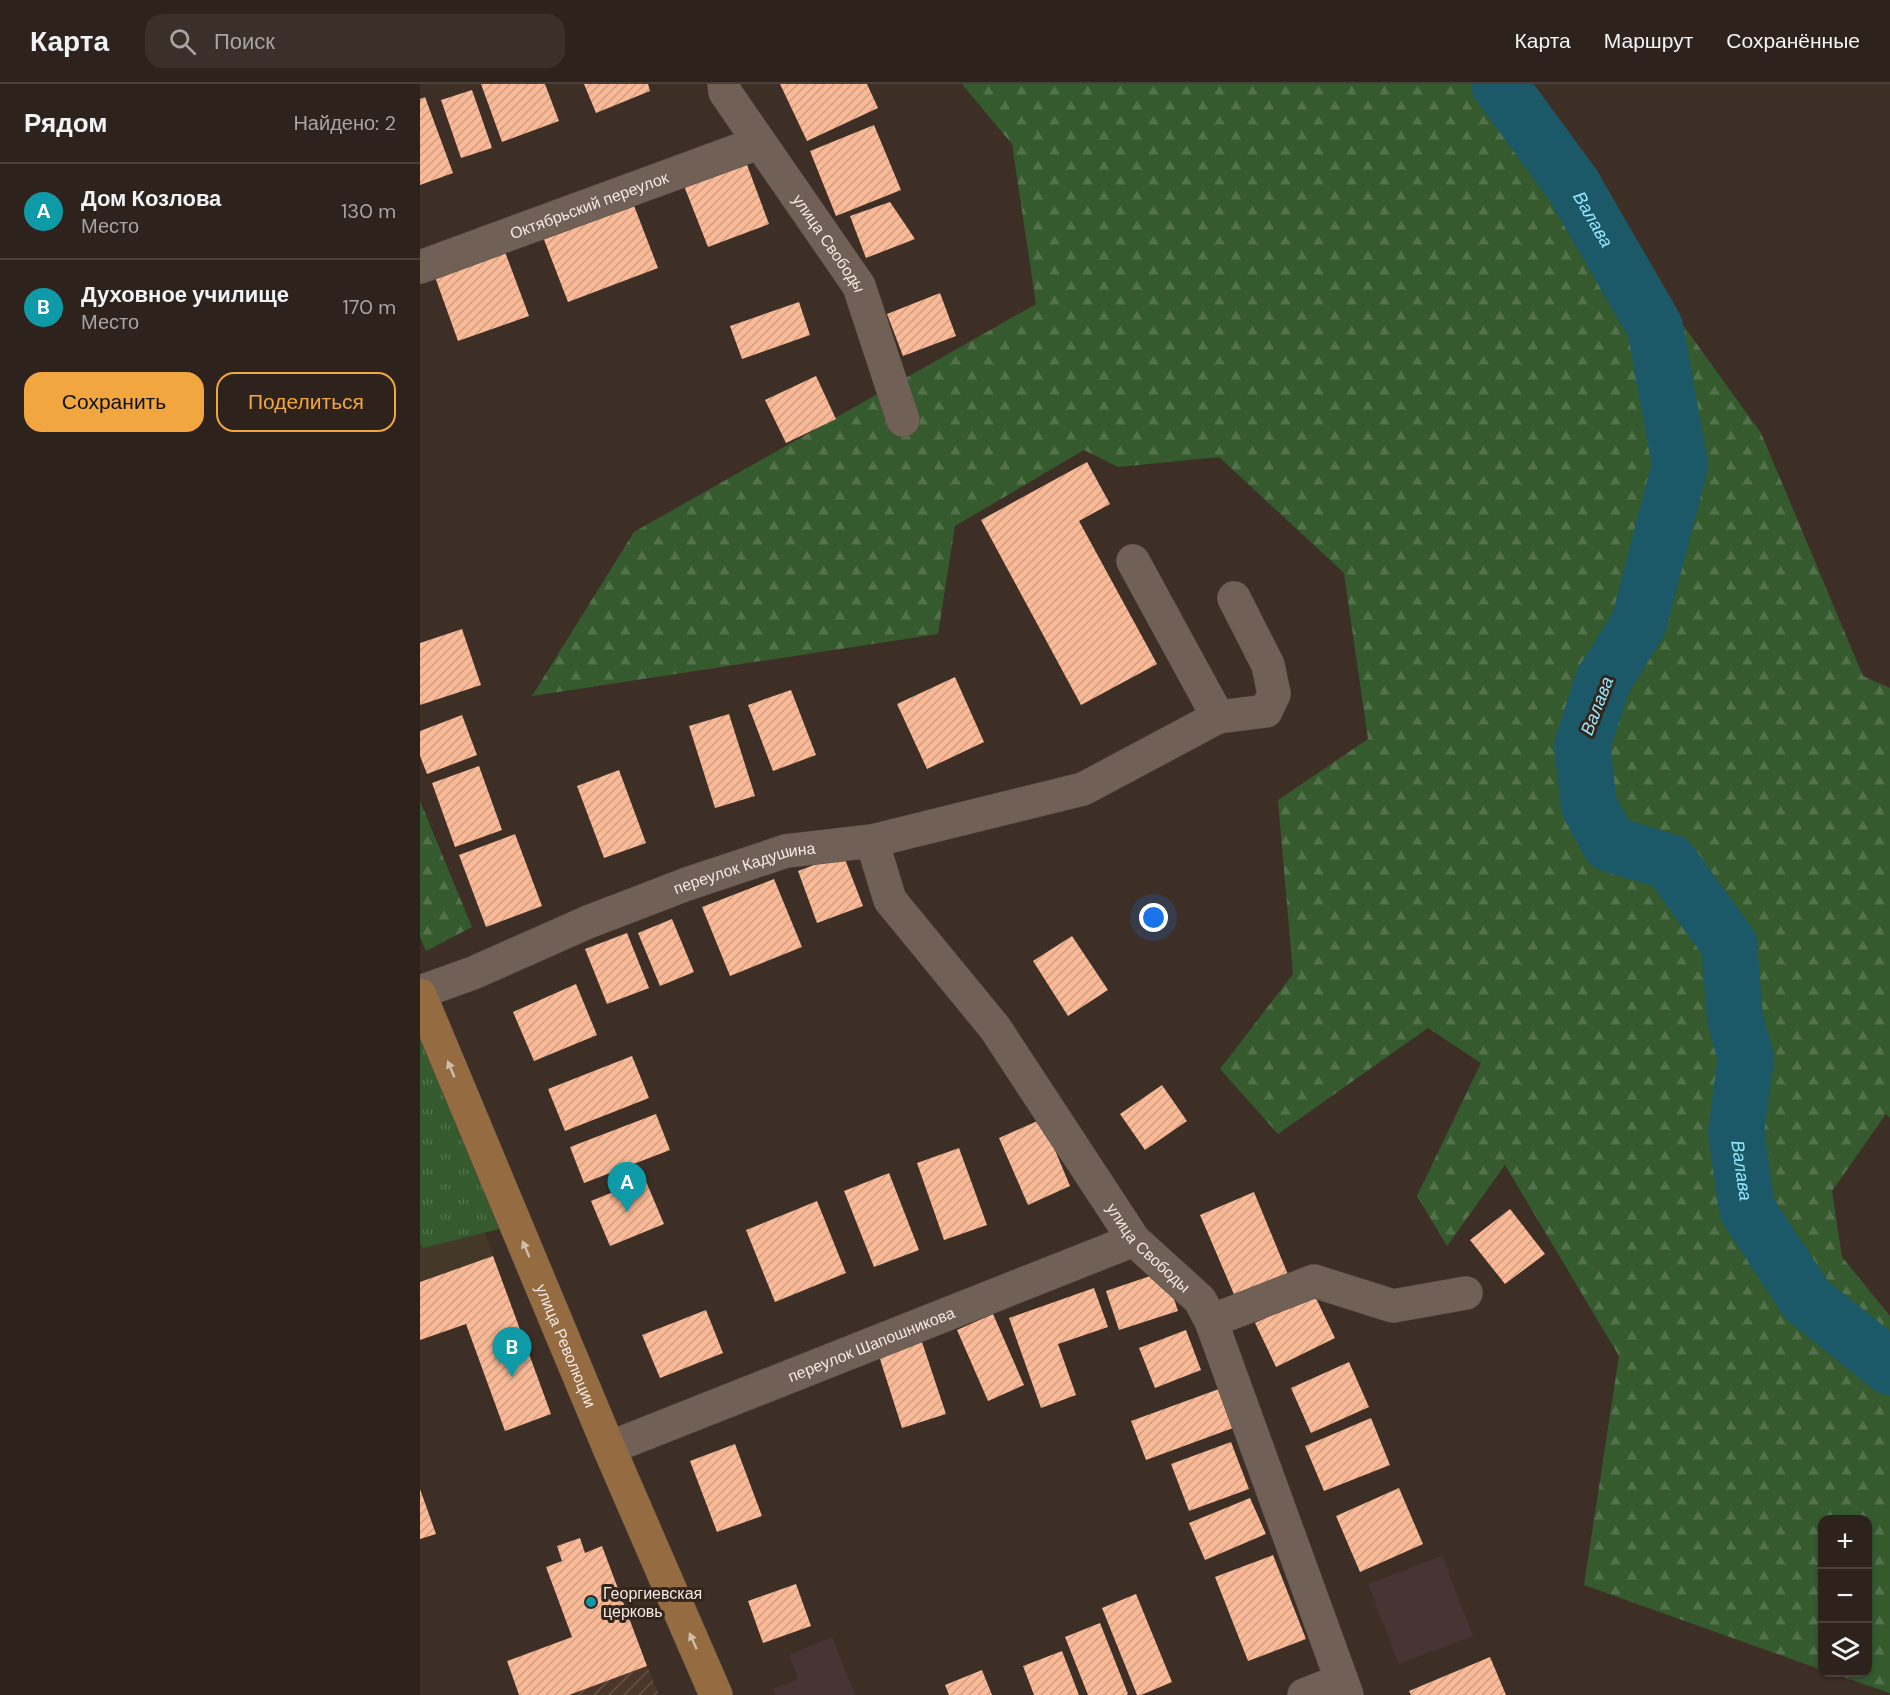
<!DOCTYPE html>
<html lang="ru">
<head>
<meta charset="utf-8">
<style>
  :root { --surface:#2e231c; --page:#3a2f29; --text:#f1f3f6; --muted:#a7a4a3; --line:#49403b; --accent:#f1a640 }
  body { margin:0; font-family:"DM Sans",sans-serif; background:var(--page); color:var(--text) }
  .controls { position:absolute; right:18px; bottom:18px; display:grid; overflow:hidden; border-radius:12px; box-shadow:0 2px 4px #0004 }
  .controls button { width:54px; height:54px; display:grid; place-items:center; padding:0; border:0; border-bottom:2px solid var(--line); background:var(--surface); color:var(--text); font:30px sans-serif }
  .you { position:absolute; left:734px; top:834px; width:21px; height:21px; margin:-15px; border:4px solid #fff; border-radius:50%; background:#1a73e8; box-shadow:0 0 0 9px #1a73e833 }
  .badge { display:grid; place-items:center; width:39px; height:39px; border-radius:50%; background:var(--accent); color:#fff; font-size:20px; font-weight:700 }
  .pin { position:absolute; translate:-50% -50px; filter:drop-shadow(0 2px 3px #0008) }
  .pin::after { content:''; position:absolute; top:32px; width:21px; height:18px; background:inherit; clip-path:polygon(0 0,100% 0,50% 100%) }
  .list { margin:0; padding:0; list-style:none }
  h2 { display:flex; justify-content:space-between; align-items:center; height:78px; margin:0; padding:0 24px; font-size:26px }
  h2 small { font-size:20px; font-weight:400; color:var(--muted) }
  .list li { display:grid; grid-template-columns:39px 1fr auto; gap:18px; align-items:center; box-sizing:border-box; height:96px; padding:0 24px; border-top:2px solid var(--line) }
  .list b { display:block; font-size:22px; white-space:nowrap }
  .list p { margin:0; font-size:20px; white-space:nowrap; color:var(--muted) }
  .list em { font-size:20px; font-style:normal; color:var(--muted) }
  .actions { display:flex; gap:12px; padding:18px 24px }
  .actions a { flex:1; padding:14px 0; border:2px solid var(--accent); border-radius:18px; text-align:center; font-size:21px; color:var(--accent) }
  .actions .main { background:var(--accent); color:#111 }
  .icon { flex:none; width:33px; height:33px; fill:none; stroke:currentColor; stroke-width:2; stroke-linecap:round; stroke-linejoin:round }
  .map { position:relative; flex:none; width:1470px; height:1611px; overflow:hidden }
  header { display:flex; align-items:center; gap:36px; box-sizing:border-box; height:84px; padding:0 30px; background:var(--surface); border-bottom:2px solid var(--line) }
  header strong { font-size:28px }
  nav { display:flex; gap:33px; margin-inline-start:auto; font-size:21px }
  .search { width:420px; height:54px; background:var(--page); display:flex; align-items:center; gap:15px; box-sizing:border-box; padding:0 21px; border-radius:18px; color:var(--muted); font-size:22px }
  main { display:flex }
  aside { flex:1; background:var(--surface) }
  .map>svg:first-child { display:block }
  .commercial { fill:#443829 }
  .industrial { fill:url(#industrial-furrows) }
  .education { fill:#493435 }
  .grass { fill:url(#grass-tufts) }
  .forest { fill:url(#forest-firs) }
  .lines { fill:none; stroke-linecap:round; stroke-linejoin:round }
  .river { stroke:#1b5969; stroke-width:56 }
  .building { fill:url(#building-hatch) }
  .minor-casing { stroke:#5a4e45; stroke-width:34 }
  .major-casing { stroke:#5a4e45; stroke-width:34 }
  .minor { stroke:#706055; stroke-width:33 }
  .major { stroke:#956b41; stroke-width:33 }
  .oneway { fill:#d2bdaa }
  .culture-dot { fill:#0f9aa8; stroke:#33251c; stroke-width:2 }
  .labels { text-anchor:middle; dominant-baseline:central; stroke-width:6; stroke-linejoin:round; paint-order:stroke }
  .street-label { font-size:16px; fill:#f3e9e3; stroke:#33251c }
  .poi-label { font-size:16px; fill:#f3e9e3; stroke:#33251c; text-anchor:start }
  .water-label { font-size:18px; font-style:italic; fill:#96e6fd; stroke:#33251c }
</style>
</head>
<body>
<header>
<strong>Карта</strong>
<div class="search"><svg class="icon" aria-label="search" viewBox="0 0 24 24"><circle cx="10" cy="10" r="6"/><path d="M15 15l6 6"/></svg>Поиск</div>
<nav><a>Карта</a><a>Маршрут</a><a>Сохранённые</a></nav>
</header>
<main>
<aside>
<h2>Рядом<small>Найдено: 2</small></h2>
<ul class="list">
<li><span class="badge" style="background:#0f9aa8">A</span><div><b>Дом Козлова</b><p>Место</p></div><em>130 m</em></li>
<li><span class="badge" style="background:#0f9aa8">B</span><div><b>Духовное училище</b><p>Место</p></div><em>170 m</em></li>
</ul>
<div class="actions"><a class="main">Сохранить</a><a>Поделиться</a></div>
</aside>
<div class="map">
<svg width="1470" height="1611" viewBox="0 0 1470 1611">
  <defs>
    <pattern id="industrial-furrows" width="10" height="10" patternUnits="userSpaceOnUse" patternTransform="scale(1.5)"><rect width="10" height="10" fill="#4b3629"/><path d="M-1 1l2-2M0 10L10 0M9 11l2-2" fill="none" stroke="#655348"/></pattern>
    <pattern id="grass-tufts" width="24" height="20" patternUnits="userSpaceOnUse" patternTransform="scale(1.5)"><rect width="24" height="20" fill="#355a2e"/><path d="M3 7l-1-3M5 7V3M7 7l1-3M15 17l-1-3M17 17v-4M19 17l1-3" fill="none" stroke="#53724c"/></pattern>
    <pattern id="forest-firs" width="22" height="20" patternUnits="userSpaceOnUse" patternTransform="scale(1.5)"><rect width="22" height="20" fill="#355a2e"/><path d="M5 1l3.5 6h-7zM16 11l3.5 6h-7z" fill="#53724c"/></pattern>
    <pattern id="building-hatch" width="6" height="6" patternUnits="userSpaceOnUse" patternTransform="scale(1.5)"><rect width="6" height="6" fill="#faba97"/><path d="M-1 1l2-2M0 6l6-6M5 7l2-2" fill="none" stroke="#ce9d82"/></pattern>
  </defs>
  <rect width="100%" height="100%" fill="#3e2f26"/>
  <path class="commercial" d="M0 970 12 995 73 1172 0 1198Z"/>
  <path class="industrial" d="M227 1582 239 1611H149Z"/>
  <path class="education" d="M1022 1472 1053 1552 979 1580 948 1500Z
    M412 1553 435 1611H356L353 1605 378 1595 369 1571Z"/>
  <path class="grass" d="M0 940 79 1145 3 1164 0 1159Z"/>
  <path class="forest" d="M542 0H1089L1341 349 1443 592 1470 604V1034L1466 1030 1412 1107 1422 1173 1470 1232V1609L1411 1589 1448 1588V1436H1402V1586L1164 1501 1199 1272 1085 1081 1027 1162 997 1112 1061 979 1008 944 858 1050 800 985 873 890 858 716 948 655 924 489 799 373 698 383 664 366 535 442 518 550 112 612 214 448 616 220 592 60Z
    M0 717 52 843 6 867 0 853Z"/>
  <g class="lines">
    <path class="river" id="s1" d="M1079 0 1153 101 1235 243 1260 381 1219 539 1183 597 1162 662 1169 722 1190 760 1250 778 1309 860 1315 934 1326 974 1316 1048 1327 1125 1387 1216 1470 1283"/>
  </g>
  <path class="building" d="M61 0H125L139 37 82 58Z
    M164 0H228L230 7 176 29Z
    M360 0H447L458 24 387 57Z
    M52 6 72 64 41 74 21 16Z
    M5 13 33 89 0 101V15Z
    M454 41 481 106 416 132 390 67Z
    M326 78 349 140 288 163 264 102Z
    M470 118 495 155 446 174 430 132Z
    M213 119 238 184 148 218 123 153Z
    M85 168 109 232 38 257 15 193Z
    M520 209 536 252 483 272 467 230Z
    M379 218 390 251 322 275 310 242Z
    M396 292 416 335 366 359 345 316Z
    M667 378 690 420 659 437 737 580 661 621 561 436Z
    M42 545 61 601 0 621V559Z
    M535 593 564 658 507 685 477 620Z
    M371 606 396 671 353 687 328 621Z
    M309 630 335 712 295 724 269 642Z
    M42 631 57 671 7 690 0 672V647Z
    M59 682 82 746 35 763 12 699Z
    M199 686 226 759 184 774 157 702Z
    M95 750 122 822 66 843 39 771Z
    M423 770 443 822 397 839 378 787Z
    M354 795 382 863 310 892 282 823Z
    M252 835 274 888 240 902 218 849Z
    M207 849 229 904 187 920 165 865Z
    M652 852 688 906 648 932 613 877Z
    M156 900 177 951 114 977 93 928Z
    M212 972 229 1014 145 1047 128 1005Z
    M742 1001 767 1037 725 1066 700 1030Z
    M236 1030 250 1066 164 1099 150 1063Z
    M622 1035 650 1102 608 1121 579 1054Z
    M539 1064 567 1141 524 1156 497 1079Z
    M469 1089 499 1166 454 1183 424 1107Z
    M225 1095 244 1140 190 1162 171 1117Z
    M834 1108 869 1193 816 1215 780 1131Z
    M397 1117 426 1189 355 1218 326 1146Z
    M1090 1125 1125 1170 1085 1200 1050 1156Z
    M73 1172 131 1330 85 1347 46 1240 0 1256V1198Z
    M745 1187 758 1227 699 1246 686 1207Z
    M674 1204 688 1243 638 1260 656 1311 621 1324 589 1234Z
    M894 1210 915 1254 856 1283 835 1239Z
    M286 1226 303 1269 240 1294 222 1251Z
    M573 1230 604 1301 568 1317 537 1246Z
    M766 1246 781 1286 735 1304 719 1264Z
    M502 1258 526 1330 482 1344 459 1272Z
    M929 1278 949 1323 891 1349 871 1304Z
    M799 1305 813 1344 726 1376 711 1337Z
    M951 1334 970 1381 904 1407 885 1362Z
    M811 1358 829 1405 769 1427 751 1380Z
    M315 1360 342 1432 297 1448 270 1377Z
    M979 1404 1003 1460 940 1488 916 1432Z
    M0 1405 16 1450 0 1455Z
    M830 1414 846 1450 785 1476 769 1439Z
    M160 1454 165 1469 182 1462 227 1582 149 1611H99L87 1577 152 1553 126 1483 142 1477 137 1462Z
    M853 1471 886 1555 828 1577 795 1493Z
    M376 1500 391 1542 343 1559 328 1517Z
    M716 1510 752 1598 721 1611H717L682 1524Z
    M680 1539 708 1610 706 1611H668L645 1553Z
    M642 1567 659 1611H614L603 1582Z
    M1070 1573 1086 1611H991L989 1607Z
    M562 1586 572 1611H529L525 1601Z"/>
  <g class="lines">
    <g class="minor-casing">
      <g id="minor">
        <path id="s2" d="M304 0 305 8 439 202 483 336"/>
        <path id="s3" d="M0 183 338 59"/>
        <path d="M798 633 846 627 854 610 848 581 814 514"/>
        <path id="s4" d="M452 757 470 816 575 944 714 1156 780 1216 791 1237 927 1611"/>
        <path id="s5" d="M0 908 53 889 168 838 267 800 366 767 452 757 663 705 798 633 713 477"/>
        <path d="M791 1237 894 1197 973 1222 1046 1209"/>
        <path id="s6" d="M189 1364 714 1156"/>
        <path d="M884 1611 920 1597"/>
      </g>
    </g>
    <g class="major-casing">
      <g id="major">
        <path id="s7" d="M0 911 189 1364 296 1611"/>
      </g>
    </g>
    <use href="#minor" class="minor"/>
    <use href="#major" class="major"/>
  </g>
  <defs><path id="oneway-solid" d="M-6-.8H1V-3.2L6.5 0L1 3.2V.8H-6Z" transform="scale(1.5)"/></defs>
  <g class="oneway">
    <use href="#oneway-solid" transform="translate(31 985) rotate(-113)"/>
    <use href="#oneway-solid" transform="translate(106 1165) rotate(-113)"/>
    <use href="#oneway-solid" transform="translate(273 1557) rotate(-114)"/>
  </g>
  <circle class="culture-dot" cx="171" cy="1518" r="6"/>
  <g class="labels">
    <g class="street-label">
      <text stroke="none"><textPath href="#s3" startOffset="180">Октябрьский переулок</textPath></text>
      <text stroke="none"><textPath href="#s2" startOffset="192">улица Свободы</textPath></text>
      <text stroke="none"><textPath href="#s5" startOffset="348">переулок Кадушина</textPath></text>
      <text stroke="none"><textPath href="#s4" startOffset="496">улица Свободы</textPath></text>
      <text stroke="none"><textPath href="#s6" startOffset="282">переулок Шапошникова</textPath></text>
      <text stroke="none"><textPath href="#s7" startOffset="380">улица Революции</textPath></text>
    </g>
    <g class="poi-label">
      <text x="183" y="1509">Георгиевская<tspan x="183" dy="18">церковь</tspan></text>
    </g>
    <g class="water-label">
      <text stroke="none"><textPath href="#s1" startOffset="165">Валава</textPath></text>
      <text transform="translate(1177 622) rotate(-69)">Валава</text>
      <text stroke="none"><textPath href="#s1" startOffset="1226">Валава</textPath></text>
    </g>
  </g>
</svg>
<div class="controls">
<button>+</button>
<button>−</button>
<button><svg class="icon" aria-label="layers" viewBox="0 0 24 24"><path d="M12 4l9 5-9 5-9-5zM3 14l9 5 9-5"/></svg></button>
</div>
<div class="you"></div>
<div class="pin badge" style="left:207px;top:1128px;background:#0f9aa8">A</div>
<div class="pin badge" style="left:92px;top:1293px;background:#0f9aa8">B</div>
</div>
</main>
</body>
</html>
